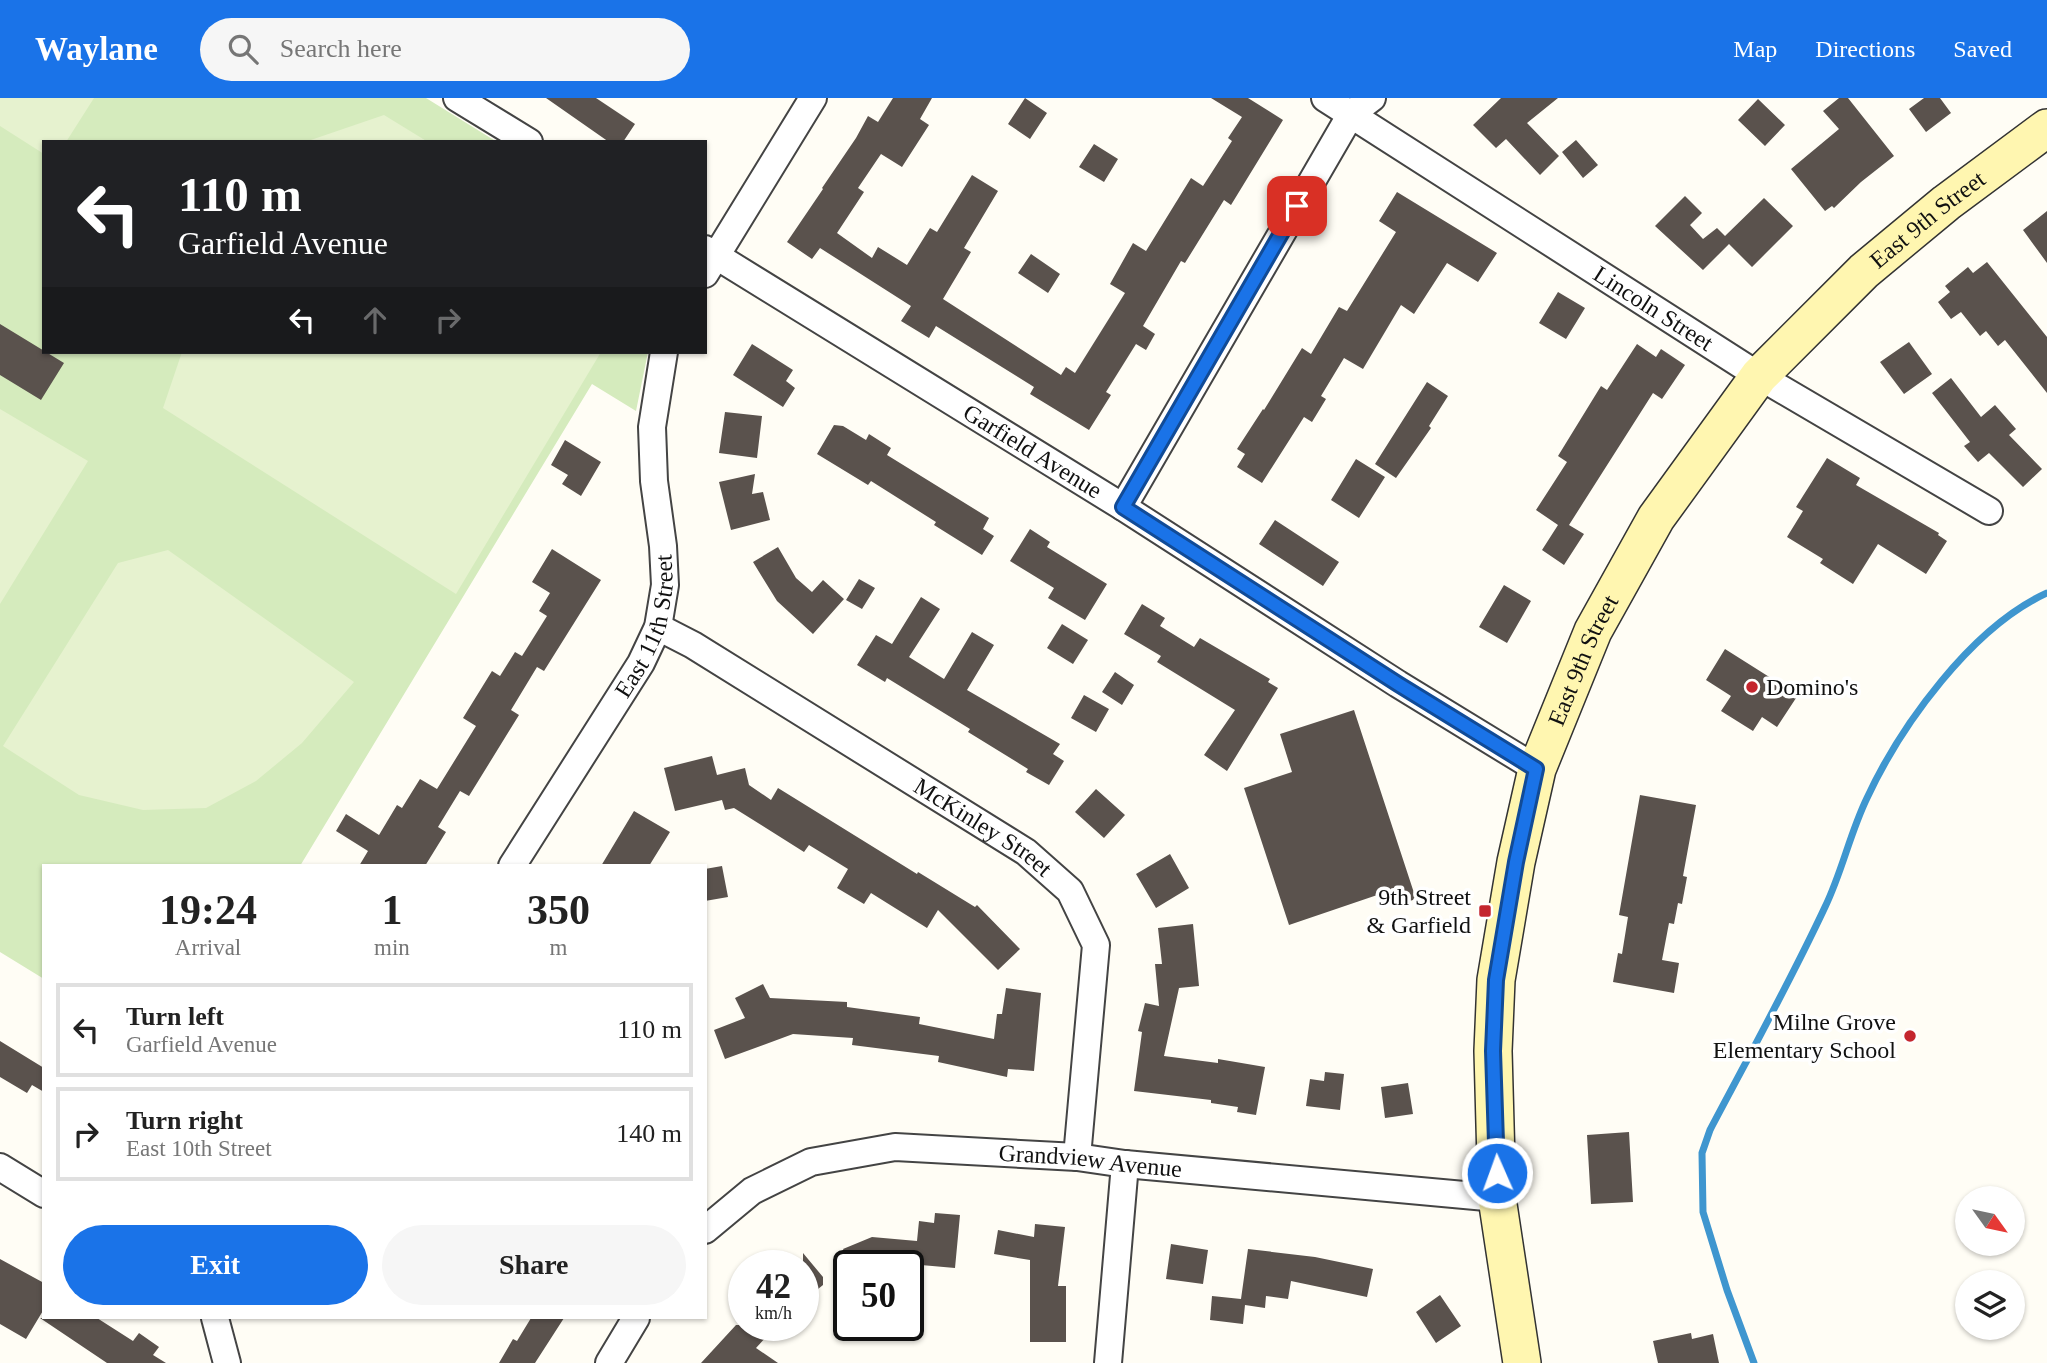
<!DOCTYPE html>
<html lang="en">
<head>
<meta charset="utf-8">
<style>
	body { margin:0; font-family:"Times New Roman",serif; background:#f6f6f6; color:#222; height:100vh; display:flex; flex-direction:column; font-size:26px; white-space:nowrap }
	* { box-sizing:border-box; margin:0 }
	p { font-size:23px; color:#767676 }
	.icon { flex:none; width:38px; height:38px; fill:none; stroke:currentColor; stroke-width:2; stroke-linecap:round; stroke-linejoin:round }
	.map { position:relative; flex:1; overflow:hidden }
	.panel { position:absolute; left:42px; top:766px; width:665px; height:455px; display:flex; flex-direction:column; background:#fff; border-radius:0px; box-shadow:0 2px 5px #0004 }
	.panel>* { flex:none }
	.banner { position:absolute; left:42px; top:42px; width:665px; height:214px; border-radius:0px; box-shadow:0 2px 5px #0004; background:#202124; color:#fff; overflow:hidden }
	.needle { width:46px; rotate:123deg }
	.fabs { position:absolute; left:1955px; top:1088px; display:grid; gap:14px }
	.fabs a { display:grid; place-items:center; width:70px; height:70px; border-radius:50%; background:#fff; box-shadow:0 2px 5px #0004; font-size:35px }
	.speed { position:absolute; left:728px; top:1152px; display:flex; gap:14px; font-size:35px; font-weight:700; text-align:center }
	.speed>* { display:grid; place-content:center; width:91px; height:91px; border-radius:50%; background:#fff; box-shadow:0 2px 5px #0004; line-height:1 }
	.speed small { font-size:18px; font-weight:400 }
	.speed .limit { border:4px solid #111; border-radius:10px; background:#fff; color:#111 }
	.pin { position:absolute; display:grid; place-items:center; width:60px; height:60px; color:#fff; margin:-30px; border-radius:14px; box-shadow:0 4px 10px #0006 }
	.me { position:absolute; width:77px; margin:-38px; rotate:358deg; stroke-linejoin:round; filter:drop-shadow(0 0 5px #0008) }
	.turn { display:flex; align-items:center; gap:24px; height:147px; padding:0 21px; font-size:32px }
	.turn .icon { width:91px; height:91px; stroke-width:2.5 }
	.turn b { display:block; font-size:49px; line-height:60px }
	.lanes { display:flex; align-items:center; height:66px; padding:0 21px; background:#0003; justify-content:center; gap:35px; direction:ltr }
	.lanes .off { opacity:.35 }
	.eta { display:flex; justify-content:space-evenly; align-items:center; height:119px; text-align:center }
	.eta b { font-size:42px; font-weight:700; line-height:49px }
	.cta { display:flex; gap:14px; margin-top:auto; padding:14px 21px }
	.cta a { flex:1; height:80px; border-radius:42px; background:#1a73e8; color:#fff; font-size:28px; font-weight:700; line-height:80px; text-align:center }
	.cta a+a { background:#f6f6f6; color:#222 }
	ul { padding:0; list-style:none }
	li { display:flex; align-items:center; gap:21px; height:94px; margin:0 14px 10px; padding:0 7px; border:4px solid #e0e0e0; border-radius:0px }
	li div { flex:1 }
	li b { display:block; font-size:26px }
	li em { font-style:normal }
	header { display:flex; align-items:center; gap:42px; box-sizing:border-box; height:98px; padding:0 35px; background:#1a73e8; color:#fff }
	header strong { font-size:33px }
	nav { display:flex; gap:38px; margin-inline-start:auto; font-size:24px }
	.search { width:490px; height:63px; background:#f6f6f6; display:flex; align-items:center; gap:18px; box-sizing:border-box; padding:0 24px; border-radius:38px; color:#767676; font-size:26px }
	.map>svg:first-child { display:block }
</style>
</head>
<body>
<header>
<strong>Waylane</strong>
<div class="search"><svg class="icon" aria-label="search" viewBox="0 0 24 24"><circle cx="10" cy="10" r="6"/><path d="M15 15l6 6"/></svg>Search here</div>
<nav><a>Map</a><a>Directions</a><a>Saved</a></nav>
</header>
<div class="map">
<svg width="2047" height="1265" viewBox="0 0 2047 1265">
	<rect width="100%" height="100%" fill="#fffdf5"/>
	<!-- green -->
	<path fill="#d5ebbd" d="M0 0H426L497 44H44V254H648L636 313 592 286 300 768H44V881L0 854Z"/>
	<!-- pitch -->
	<path fill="#e6f2cf" d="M0 0H94L66 44H44V56L0 28Z
		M384 17 428 44H305Z
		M182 254H601L456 496 163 310Z
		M0 311 88 363 0 506Z
		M168 452 354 584 302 645 256 683 206 710 143 712 79 697 3 648 118 465Z"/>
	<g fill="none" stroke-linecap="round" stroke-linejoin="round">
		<!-- stream -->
		<path stroke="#3f96cf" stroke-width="7" d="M1754 1265 1727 1192 1703 1114 1702 1055 1710 1032C1749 958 1790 884 1825 809 1842 774 1850 735 1867 700 1901 627 1972 529 2047 495"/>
	</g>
	<!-- building -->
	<path fill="#5a524d" d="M546 0H596L635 26 623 44H609Z
		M893 0H932L920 21 929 27 902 69 881 56 858 90 864 94 837 135 872 160 878 149 907 167 930 130 937 134 972 77 998 93 964 150 971 154 943 201 1061 277 1066 269 1075 275 1125 195 1110 186 1133 145 1146 153 1191 80 1203 88 1232 43 1228 40 1242 19 1211 0H1248L1283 22 1231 107 1224 102 1185 165 1181 163 1143 228 1155 236 1146 252 1136 246 1106 294 1111 297 1089 332 1030 296 1034 289 936 228 929 240 901 223 911 208 820 150 812 161 787 144 823 91 822 90 856 40 868 18 878 24Z
		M1025 0 1047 15 1030 41 1008 26Z
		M1501 0H1558L1527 25 1559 58 1540 77 1506 41 1496 50 1473 27Z
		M1839 0H1848L1894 58 1861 84 1834 110 1832 108 1825 113 1791 71 1839 31 1823 13Z
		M1924 0H1940L1951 15 1926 34 1909 11Z
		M1758 1 1785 27 1765 48 1738 22Z
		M1576 42 1598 67 1583 80 1562 54Z
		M1094 46 1118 61 1104 84 1079 69Z
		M1397 94 1497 155 1478 184 1447 165 1414 216 1401 207 1363 271 1344 260 1321 298 1326 301 1312 324 1304 319 1262 385 1237 369 1245 356 1237 351 1263 311 1264 312 1302 250 1311 256 1339 209 1347 213 1396 134 1379 123Z
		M1685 98 1702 115 1690 127 1703 141 1717 130 1725 138 1764 100 1793 128 1752 169 1729 146 1703 172 1655 128Z
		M2047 113V165L2023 132Z
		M1031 156 1060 176 1048 195 1018 175Z
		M1987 164 2047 239V295L2005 242 1998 248 1986 233 1980 238 1961 214 1951 221 1938 204 1950 194 1945 188 1968 169 1973 175Z
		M1558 194 1585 210 1566 241 1539 225Z
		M0 226 64 265 41 302 0 277Z
		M1909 244 1932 276 1904 296 1880 264Z
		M752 246 793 272 786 283 795 290 783 309 733 277Z
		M1637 246 1656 259 1661 251 1685 267 1662 301 1653 295 1569 427 1584 436 1564 467 1542 452 1558 427 1536 412 1567 364 1558 358 1601 288 1607 292Z
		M1951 280 1981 319 1995 307 2016 331 2009 337 2042 371 2023 389 1989 355 1978 364 1964 348 1970 344 1932 295Z
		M1427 284 1448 298 1429 328 1431 330 1396 380 1375 366Z
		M725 314 762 318 757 360 719 355Z
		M834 327 843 328 866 342 869 336 891 350 887 357 989 420 983 431 994 438 982 457 934 427 936 424 871 383 868 387 817 356Z
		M565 342 601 364 581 398 562 386 568 377 551 367Z
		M1827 360 1860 380 1856 387 1939 435 1938 437 1947 443 1926 476 1878 446 1853 486 1820 465 1823 461 1787 439 1803 413 1796 409Z
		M1356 361 1385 379 1359 420 1331 402Z
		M755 376 752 396 763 394 770 422 731 432 719 384Z
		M1275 422 1339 464 1323 488 1259 446Z
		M1030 431 1050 444 1047 449 1107 486 1085 522 1048 500 1054 490 1010 463Z
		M778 449 796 480 812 494 823 482 844 501 813 536 777 503 753 464Z
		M552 451 601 482 544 573 537 569 511 612 519 617 469 698 460 693 438 729 446 734 425 768H359L368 753 336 733 346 716 379 737 397 707 402 710 420 681 437 691 476 628 463 620 492 573 500 578 515 554 522 558 547 518 539 513 550 495 532 484Z
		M859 481 875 490 862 511 846 502Z
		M1504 487 1531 503 1507 545 1479 529Z
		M921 499 940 511 909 559 944 581 972 534 994 547 967 592 1060 646 1053 656 1064 663 1049 687 1026 674 1028 671 968 634 970 631 887 580 885 584 857 567 876 537 892 546Z
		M1142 506 1165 520 1160 528 1194 549 1200 540 1270 581 1268 584 1278 590 1227 673 1204 657 1235 612 1157 564 1161 558 1124 536Z
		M1062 526 1088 542 1073 566 1047 550Z
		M1725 551 1798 597 1777 629 1762 619 1753 633 1721 613 1731 598 1706 582Z
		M1115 574 1134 587 1122 607 1102 594Z
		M1084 597 1109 611 1096 634 1071 620Z
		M1354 612 1416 801 1394 808 1389 793 1289 827 1244 690 1292 674 1280 636Z
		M712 658 717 677 745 670 749 687 771 702 778 690 917 776 918 774 975 809 977 807 1020 851 998 872 938 812 927 830 871 795 864 806 837 790 848 771 809 747 804 754 734 710 725 712 722 702 675 713 664 670Z
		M1096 691 1125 717 1104 740 1075 714Z
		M1640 697 1696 707 1683 778 1687 779 1682 806 1678 805 1674 826 1669 825 1662 862 1679 865 1674 895 1613 884 1618 855 1622 856 1628 819 1619 817Z
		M634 713 670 734 649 768H601Z
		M1170 756 1189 790 1156 810 1136 776Z
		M722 768 728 799 705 803V771Z
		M1193 826 1199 888 1179 890 1164 958 1218 965V961L1265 969 1256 1017 1237 1014 1238 1009 1211 1005V1002L1134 993 1142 934 1138 933 1145 905 1159 908 1155 866H1162L1158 830Z
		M763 886 770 900 847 904V909L920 919 919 926 994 941 997 916H1002L1006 890 1041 895 1034 973 1008 971 1007 979 938 964 939 958 852 947 853 940 793 936 725 961 714 932 745 920 735 900Z
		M0 943 44 970V994L32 987 27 995 0 979Z
		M1325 974 1344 976 1340 1012 1306 1008 1310 981 1324 983Z
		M1408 985 1413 1016 1385 1020 1381 989Z
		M1629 1034 1633 1104 1591 1106 1587 1037Z
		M935 1115 960 1117 955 1170 887 1164 888 1167H850L843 1151 872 1139 917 1143 919 1123 934 1125Z
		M1035 1126 1065 1129 1058 1188H1066V1244H1030V1162L994 1156 998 1132 1034 1139Z
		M1171 1146 1208 1152 1203 1186 1166 1181Z
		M1248 1151 1315 1159 1373 1171 1367 1199 1291 1183 1288 1201 1266 1198 1265 1210 1245 1207 1243 1226 1210 1222 1212 1198 1241 1201Z
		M803 1155 823 1179V1187L803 1203Z
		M0 1161 44 1185V1211L26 1241 0 1226Z
		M1440 1197 1461 1228 1436 1245 1416 1214Z
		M40 1220H97L133 1243 139 1235 159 1249 153 1257 166 1265H107Z
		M531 1220H564L535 1265H499L513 1241 517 1243Z
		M736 1227H777L756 1250 778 1265H701Z
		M1691 1235 1692 1241 1713 1236 1719 1265H1658L1653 1243Z"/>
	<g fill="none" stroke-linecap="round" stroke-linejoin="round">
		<defs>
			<g id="minor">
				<path d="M457 0 529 44"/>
				<path id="s1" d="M1325 0 1759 278 1989 413"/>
				<path id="s2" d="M705 151 1123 409 1398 586 1537 671"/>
				<path d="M705 176 813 0"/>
				<path d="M1123 409 1351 16 1372 0"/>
				<path id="s3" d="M658 529 693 547 1026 754 1070 793 1096 847 1077 1059"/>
				<path id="s4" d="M512 768 641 565 658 529 665 487 663 448 654 383 652 329 664 254"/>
				<path d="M0 1069 44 1096"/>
				<path id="s5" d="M705 1132 752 1093 811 1064 895 1049 1077 1059 1125 1066 1497 1100"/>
				<path d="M215 1220 227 1265"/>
				<path d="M609 1265 636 1220"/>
				<path d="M1108 1265 1125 1066"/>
			</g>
			<g id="secondary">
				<path id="s6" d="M1522 1265 1497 1100 1493 953 1496 882 1516 764 1537 671 1593 533 1656 420 1759 278 1864 173 1946 105 2047 30"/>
			</g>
		</defs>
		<!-- minor casing -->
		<use href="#minor" stroke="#444" stroke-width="30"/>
		<!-- secondary casing -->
		<use href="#secondary" stroke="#333" stroke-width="40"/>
		<!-- minor -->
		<use href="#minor" stroke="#fff" stroke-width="26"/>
		<!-- secondary -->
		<use href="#secondary" stroke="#fff6b0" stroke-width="37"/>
	</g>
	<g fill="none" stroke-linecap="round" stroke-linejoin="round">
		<defs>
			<path id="route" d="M1297 108 1123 409 1398 586 1536 671 1516 764 1496 882 1493 953 1497 1075"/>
		</defs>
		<!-- route casing -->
		<use href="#route" stroke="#114b97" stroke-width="18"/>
		<!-- route -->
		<use href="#route" stroke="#1a73e8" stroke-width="12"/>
	</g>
	<!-- markers -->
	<g fill="#c4262e" stroke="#fff" stroke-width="2.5">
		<circle cx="1752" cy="589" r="7"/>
		<rect x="1478" y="806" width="14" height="14" rx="3.5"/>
		<circle cx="1910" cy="938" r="7"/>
	</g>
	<g text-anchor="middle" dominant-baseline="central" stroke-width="7" stroke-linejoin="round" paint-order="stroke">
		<!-- street labels -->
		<g font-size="24" fill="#111" stroke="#fff">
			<text stroke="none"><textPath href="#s6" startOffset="1284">East 9th Street</textPath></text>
			<text stroke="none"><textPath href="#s1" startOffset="390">Lincoln Street</textPath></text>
			<text stroke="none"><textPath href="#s2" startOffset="385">Garfield Avenue</textPath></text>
			<text stroke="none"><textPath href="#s4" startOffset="278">East 11th Street</textPath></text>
			<text stroke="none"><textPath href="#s6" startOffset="718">East 9th Street</textPath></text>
			<text stroke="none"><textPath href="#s3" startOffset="382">McKinley Street</textPath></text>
			<text stroke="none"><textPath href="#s5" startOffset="408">Grandview Avenue</textPath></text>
		</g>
		<!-- poi labels -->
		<g font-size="24" fill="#111" stroke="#fff" text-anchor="end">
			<text x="1766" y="589" text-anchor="start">Domino's</text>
			<text x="1471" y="799">9th Street<tspan x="1471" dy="28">&amp; Garfield</tspan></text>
			<text x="1896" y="924">Milne Grove<tspan x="1896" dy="28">Elementary School</tspan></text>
		</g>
	</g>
</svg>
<div class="fabs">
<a><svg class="needle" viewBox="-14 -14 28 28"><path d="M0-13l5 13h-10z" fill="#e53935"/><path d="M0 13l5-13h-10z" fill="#767676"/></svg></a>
<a><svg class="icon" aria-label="layers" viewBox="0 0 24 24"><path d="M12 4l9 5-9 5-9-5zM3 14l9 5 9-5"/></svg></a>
</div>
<div class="speed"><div>42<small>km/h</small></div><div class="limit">50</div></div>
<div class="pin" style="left:1297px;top:108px;background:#d93025"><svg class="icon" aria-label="arrive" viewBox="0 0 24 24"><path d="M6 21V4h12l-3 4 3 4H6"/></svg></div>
<svg class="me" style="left:1497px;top:1075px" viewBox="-20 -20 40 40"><circle r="17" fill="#1a73e8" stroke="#fff" stroke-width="3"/><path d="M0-11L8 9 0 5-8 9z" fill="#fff"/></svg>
<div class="banner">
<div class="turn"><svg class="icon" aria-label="left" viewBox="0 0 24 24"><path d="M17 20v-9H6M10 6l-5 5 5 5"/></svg><div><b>110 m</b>Garfield Avenue</div></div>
<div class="lanes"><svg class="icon" aria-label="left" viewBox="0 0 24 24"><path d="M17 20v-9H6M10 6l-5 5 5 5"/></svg><svg class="icon off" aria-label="ahead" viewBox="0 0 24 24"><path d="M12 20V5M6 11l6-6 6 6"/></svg><svg class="icon off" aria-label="right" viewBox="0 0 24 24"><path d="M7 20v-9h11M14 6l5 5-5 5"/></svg></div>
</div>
<section class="panel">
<div class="eta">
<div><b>19:24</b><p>Arrival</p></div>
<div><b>1</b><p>min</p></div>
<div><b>350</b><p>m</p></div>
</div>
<ul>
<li><svg class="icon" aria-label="left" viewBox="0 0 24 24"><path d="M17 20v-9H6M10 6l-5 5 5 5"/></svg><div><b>Turn left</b><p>Garfield Avenue</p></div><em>110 m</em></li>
<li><svg class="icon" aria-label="right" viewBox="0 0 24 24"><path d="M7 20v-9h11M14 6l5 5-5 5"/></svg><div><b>Turn right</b><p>East 10th Street</p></div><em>140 m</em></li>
</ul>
<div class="cta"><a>Exit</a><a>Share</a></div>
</section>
</div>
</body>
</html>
